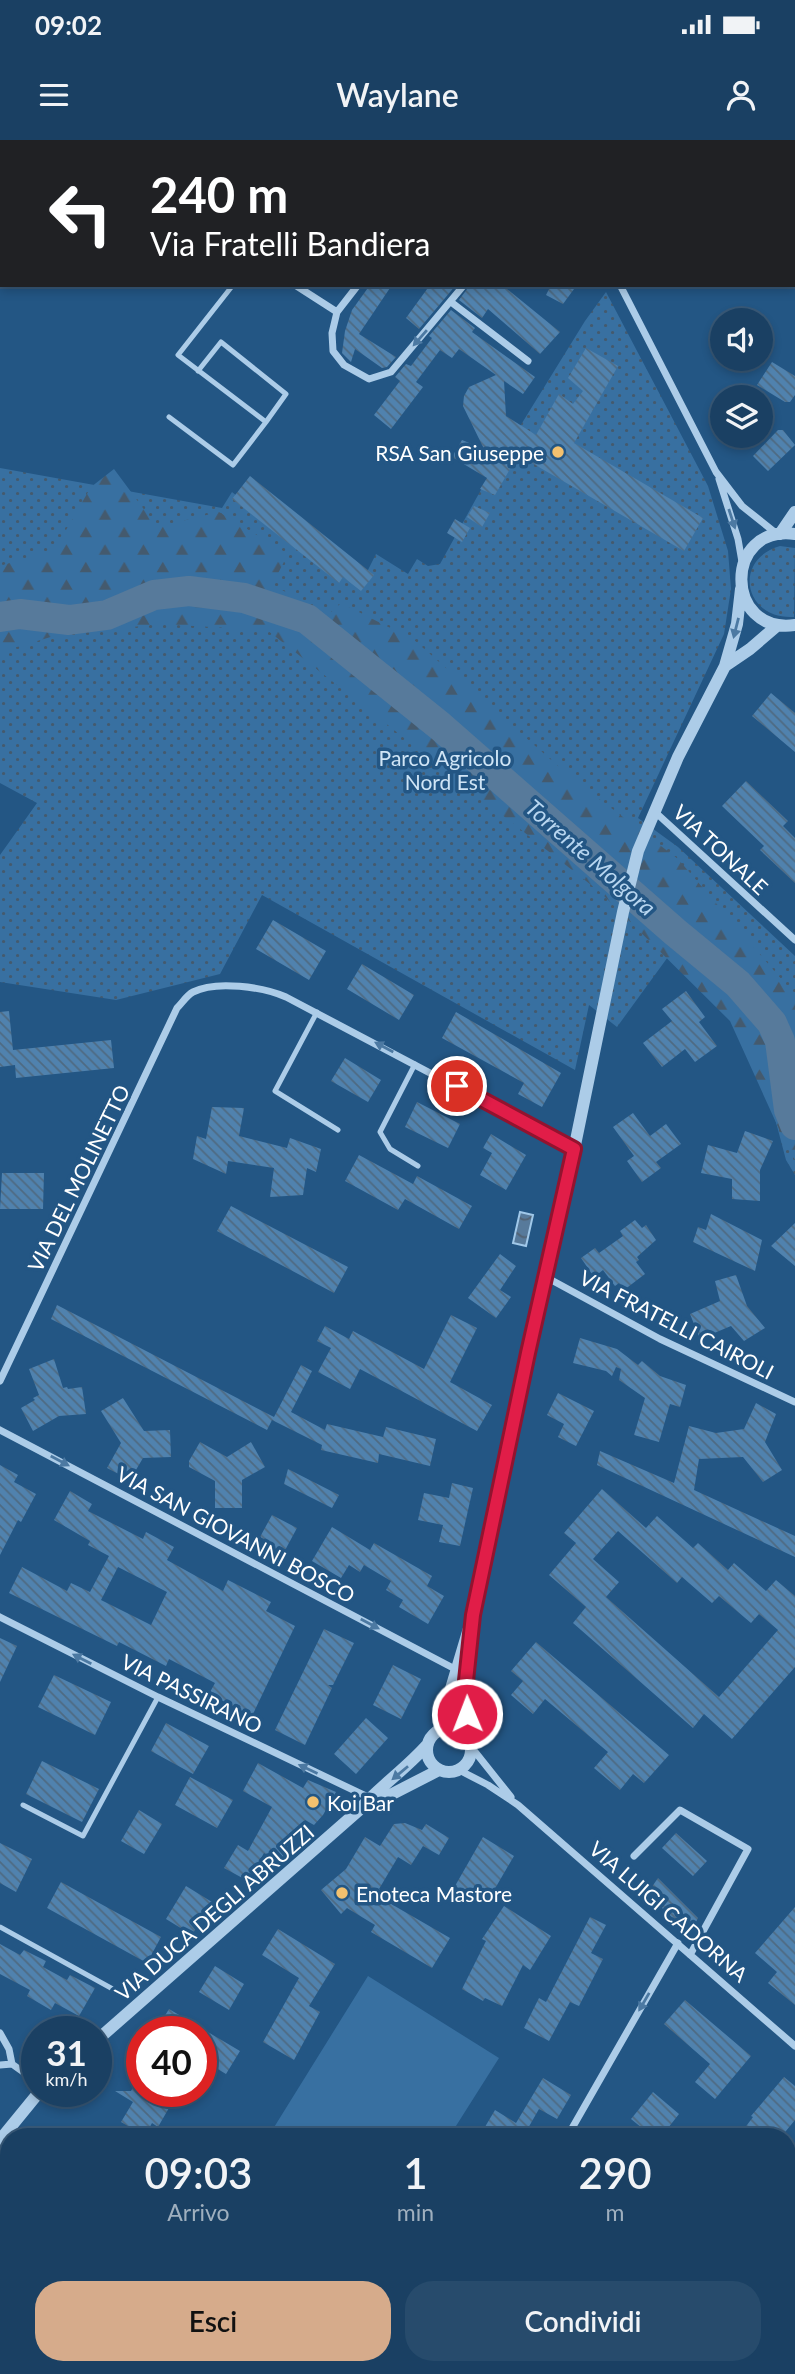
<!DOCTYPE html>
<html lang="it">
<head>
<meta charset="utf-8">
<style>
	body { margin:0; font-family:Lato,sans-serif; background:#274b6c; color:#f1f3f6; height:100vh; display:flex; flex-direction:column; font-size:26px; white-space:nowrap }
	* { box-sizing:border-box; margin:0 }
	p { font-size:23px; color:#9fafbe }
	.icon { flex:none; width:38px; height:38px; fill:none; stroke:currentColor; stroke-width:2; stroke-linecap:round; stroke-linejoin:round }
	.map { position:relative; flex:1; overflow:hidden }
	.details { position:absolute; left:0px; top:1988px; width:796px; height:247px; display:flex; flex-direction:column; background:#1a4063; border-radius:28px 28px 0 0; box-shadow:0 4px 10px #0003,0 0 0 2px #385978 }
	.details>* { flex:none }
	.guide { position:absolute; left:0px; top:0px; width:796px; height:147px; box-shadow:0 4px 10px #0003,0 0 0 2px #385978; background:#202124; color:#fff; overflow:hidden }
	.fabs { position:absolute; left:710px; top:168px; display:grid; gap:14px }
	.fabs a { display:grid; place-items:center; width:63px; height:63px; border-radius:50%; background:#1a4063; box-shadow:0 4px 10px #0003,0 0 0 2px #385978; font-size:35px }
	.speed { position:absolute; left:21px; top:1876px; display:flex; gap:14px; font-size:35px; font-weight:700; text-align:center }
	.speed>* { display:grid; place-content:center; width:91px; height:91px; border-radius:50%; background:#1a4063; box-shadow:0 4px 10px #0003,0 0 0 2px #385978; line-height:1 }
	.speed small { font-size:18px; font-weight:400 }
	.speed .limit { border:10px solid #d22; background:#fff; color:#111 }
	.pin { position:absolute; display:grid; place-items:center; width:60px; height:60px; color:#fff; margin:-30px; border:4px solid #fff; border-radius:50%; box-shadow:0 2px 7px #0007 }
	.me { position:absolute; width:77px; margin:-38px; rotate:359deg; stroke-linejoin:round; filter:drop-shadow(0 0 5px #0008) }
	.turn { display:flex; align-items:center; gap:24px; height:147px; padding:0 35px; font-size:32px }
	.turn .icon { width:91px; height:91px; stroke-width:2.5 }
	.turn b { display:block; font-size:49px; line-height:60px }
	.eta { display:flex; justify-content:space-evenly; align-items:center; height:119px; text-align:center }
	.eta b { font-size:42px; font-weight:600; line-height:49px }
	.action { display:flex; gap:14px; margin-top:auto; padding:14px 35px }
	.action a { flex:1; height:80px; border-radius:28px; background:#d6ab8b; color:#111; font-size:28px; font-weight:600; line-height:80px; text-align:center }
	.action a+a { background:#274b6c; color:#f1f3f6 }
	.status { display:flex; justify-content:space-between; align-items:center; height:49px; padding:0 35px; background:#1a4063; direction:ltr }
	.status svg { height:19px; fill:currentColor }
	header { display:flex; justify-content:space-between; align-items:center; height:91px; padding:0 35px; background:#1a4063; font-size:32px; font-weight:600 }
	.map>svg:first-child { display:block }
</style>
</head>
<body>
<div class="status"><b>09:02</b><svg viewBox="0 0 49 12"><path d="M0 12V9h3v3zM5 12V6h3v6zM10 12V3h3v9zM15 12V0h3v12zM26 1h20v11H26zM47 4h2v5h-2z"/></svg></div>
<header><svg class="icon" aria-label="menu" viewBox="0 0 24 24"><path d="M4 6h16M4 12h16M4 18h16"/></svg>Waylane<svg class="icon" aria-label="person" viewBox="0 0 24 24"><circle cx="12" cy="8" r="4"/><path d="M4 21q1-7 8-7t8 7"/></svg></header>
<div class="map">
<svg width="795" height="2234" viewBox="0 0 795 2234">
	<defs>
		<pattern id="green-dots" width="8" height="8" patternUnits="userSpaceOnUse" patternTransform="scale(1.75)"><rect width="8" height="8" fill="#3870a1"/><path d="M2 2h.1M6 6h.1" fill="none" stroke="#445a6e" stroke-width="1.8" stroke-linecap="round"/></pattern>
		<pattern id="forest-firs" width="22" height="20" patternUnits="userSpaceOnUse" patternTransform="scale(1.75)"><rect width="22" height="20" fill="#3870a1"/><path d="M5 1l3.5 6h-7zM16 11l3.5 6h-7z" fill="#445a6e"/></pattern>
		<pattern id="water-waves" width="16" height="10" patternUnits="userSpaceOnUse" patternTransform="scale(1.75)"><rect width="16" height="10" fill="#577a9b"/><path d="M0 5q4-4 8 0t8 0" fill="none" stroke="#526374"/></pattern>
		<pattern id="building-back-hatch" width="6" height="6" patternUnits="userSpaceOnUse" patternTransform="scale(1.75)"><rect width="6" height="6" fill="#5082ae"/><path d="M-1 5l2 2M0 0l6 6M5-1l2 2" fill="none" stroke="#4e6a82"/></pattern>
	</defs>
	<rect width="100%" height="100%" fill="#235684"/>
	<!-- green -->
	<path fill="url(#green-dots)" d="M606 152 708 346 728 411 731 449 724 494 638 678 678 707 795 816V1035L786 1020 755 903 673 810 617 887 589 865 575 930 262 755 220 834 116 860 0 842V715L37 663 0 643V328L222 368 232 352 335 436 368 430 376 414 408 434 417 419 428 426 440 424 482 348 585 181Z
		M780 406 795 408 794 477C744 480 732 420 780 406Z"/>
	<!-- forest -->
	<path fill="url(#forest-firs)" d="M114 329 157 387 219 372 288 414 272 445 329 474 341 463 414 500 573 639 678 719 795 855V1020L783 998 730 881 600 752 267 490 159 484 54 496 0 512V426L55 409 91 347Z"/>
	<!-- pitch -->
	<path fill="#3870a1" d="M368 1836 499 1918 449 1997H268Z
		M142 2226H297L292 2234H157Z"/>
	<!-- water -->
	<path fill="url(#water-waves)" stroke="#a0c8e9" stroke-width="2" d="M520 1072 533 1075 526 1106 513 1103Z"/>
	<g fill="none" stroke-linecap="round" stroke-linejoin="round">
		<!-- river -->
		<path stroke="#577a9b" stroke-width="30" d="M0 477 20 474 69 480 107 475 154 455 189 451 244 458 307 479 440 586 675 792 738 844 772 883 780 901 789 970 795 985"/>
	</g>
	<!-- building -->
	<path fill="url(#building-back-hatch)" fill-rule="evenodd" d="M370 145H392L359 194 396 217 387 227 382 228 355 209 351 222 342 213 345 191 352 170Z
		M430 145H456L419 189 406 178Z
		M470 145H502L560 192 540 214 488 169 482 178 459 160Z
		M551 145H577L563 164 546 155Z
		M451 170 475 188 472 192 535 237 523 254 504 241 506 276 536 295 559 254 573 264 583 251 568 238 586 208 618 226 574 303 703 378 684 411 518 315 495 355 480 349 487 338 452 317 462 300 484 309 463 266 464 256 469 247 496 235 459 209 452 218 440 210 416 242 423 247 391 289 374 275 400 241 395 237 406 224 411 226 432 198 429 196Z
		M772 222 795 236V255L790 262H785L757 245Z
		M778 290H783L795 305 768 331 753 316Z
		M250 336 374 435 361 451 343 437 339 443 232 359Z
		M474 366 490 373 482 387 467 377Z
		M455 379 470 388 462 402 447 393Z
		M771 553 795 573V612L752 576Z
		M746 641 788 681 783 686 795 698V743L760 710 764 706 722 666Z
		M273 780 326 811 309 840 256 809Z
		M362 824 414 855 399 880 347 849Z
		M686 851 705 877 699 882 717 906 695 922 685 909 662 927 643 903 672 881 662 869Z
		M9 871 13 910 111 900 114 928 16 938 15 925 0 927V872Z
		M456 872 561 933 542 967 518 954 524 943 442 898Z
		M345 918 381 940 368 962 331 941Z
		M417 962 460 984 448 1008 405 987Z
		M212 967 244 968 239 996 287 1008 290 998 321 1009 316 1032 307 1028 303 1055 270 1057 274 1028 228 1021 226 1034 193 1019 197 996 206 999Z
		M633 973 650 996 666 984 681 1004 656 1022 661 1028 642 1042 627 1021 634 1016 613 987Z
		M745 991 773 1001 760 1030V1061L732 1059V1039L701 1033 708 1005 737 1013Z
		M491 994 526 1015 506 1050 480 1035 492 1013 483 1008Z
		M359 1015 413 1044 417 1036 472 1066 459 1089 405 1059 398 1070 345 1041Z
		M2 1033H44L43 1069H0Z
		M231 1066 348 1127 334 1153 217 1091Z
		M711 1074 762 1100 755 1131 693 1102 698 1087 706 1090Z
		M635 1080 642 1088 646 1085 656 1100 637 1117 639 1120 636 1122 645 1134 624 1150 619 1143 615 1146 603 1130 594 1137 581 1118 595 1108 599 1113 623 1096 620 1091Z
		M795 1083V1126L771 1106Z
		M500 1114 516 1126 500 1150 511 1157 496 1178 468 1158Z
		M736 1135 747 1166 765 1188 744 1201 731 1186 700 1199 690 1174 720 1161 715 1141Z
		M57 1165 274 1277 301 1225 312 1231 291 1272 325 1290 327 1284 383 1297 386 1287 436 1299 430 1326 379 1314 378 1323 321 1310 322 1305 272 1280 267 1290 51 1179Z
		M451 1175 477 1188 450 1242 492 1265 477 1291 360 1229 350 1249 318 1232 331 1208 317 1201 325 1186 349 1199 353 1191 424 1229Z
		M580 1198 617 1209 638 1225 642 1221 660 1236 686 1245 680 1267 670 1264 659 1302 634 1295 645 1258 619 1240 621 1229 616 1227 612 1236 606 1231 573 1223Z
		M54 1219 63 1248 67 1247 68 1249 82 1247 86 1274 59 1276 33 1291 21 1268 35 1260 33 1258 39 1255 29 1229Z
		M558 1253 594 1271 576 1306 558 1297 564 1284 547 1275Z
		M123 1258 144 1291 170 1290 171 1317 143 1318 130 1340 107 1328 121 1303 101 1271Z
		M756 1263 776 1274 765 1302 782 1330 763 1342 743 1317 699 1319 694 1350 795 1396V1417L597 1325 600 1311 674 1343 689 1286 716 1293 744 1289Z
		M200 1302 227 1317 251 1302 265 1327 242 1340V1368H215V1341L189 1327V1321Z
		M0 1325 18 1335 14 1342 36 1354 21 1382 18 1380 0 1415Z
		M288 1329 339 1355 332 1368 284 1344Z
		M452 1343 473 1348 460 1406 439 1402 443 1385 418 1380 424 1353 449 1358Z
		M602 1349 646 1388 657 1376 693 1408 698 1403 728 1430 734 1423 766 1451 776 1440 795 1456V1527L732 1599 704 1574 693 1588 573 1483 586 1467 549 1435 576 1403 564 1393ZM618 1391 677 1443 682 1437 712 1463 719 1456 751 1483 759 1474 778 1490 719 1557 606 1457 619 1442 593 1419Z
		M70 1351 92 1364 88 1371 143 1399 146 1392 174 1407 167 1420 223 1451 228 1440 271 1462 266 1471 295 1486 252 1576 209 1554 215 1543 169 1519 166 1526 119 1502 117 1506 9 1453 22 1427 67 1451 71 1443 90 1452 109 1416 88 1405 90 1401 54 1380ZM118 1427 167 1452 151 1485 101 1460Z
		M272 1375 297 1388 283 1414 262 1403 264 1399 260 1397Z
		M332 1387 370 1410 374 1403 432 1436 427 1446 444 1456 428 1484 399 1467 403 1460 386 1450 391 1441 364 1425 360 1432 349 1425 341 1438 312 1421Z
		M324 1489 354 1503 333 1545H328L332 1548 305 1605 275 1590Z
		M0 1498 17 1506 0 1542Z
		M536 1502 669 1615 644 1643 633 1634 620 1650 594 1628 608 1612 545 1559 533 1574 511 1555 523 1541 511 1531Z
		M393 1525 421 1539 401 1579 373 1565Z
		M54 1535 111 1562 95 1595 38 1567Z
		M366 1578 388 1598 356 1634 334 1614Z
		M166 1583 209 1606 193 1634 151 1611Z
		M42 1621 99 1649 82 1682 26 1654Z
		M258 1623 303 1648 308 1640 336 1652 323 1675 314 1685 305 1680 282 1723 264 1713 248 1741 224 1728 238 1705 248 1711 272 1667 243 1651Z
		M190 1637 233 1660 217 1688 175 1665Z
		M139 1670 162 1684 144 1714 121 1701Z
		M405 1683 422 1690 426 1684 449 1698 439 1715 423 1706 411 1725 398 1717 379 1749 389 1755 386 1761 450 1798 432 1828 371 1792 375 1785 347 1768 341 1774 321 1750 346 1729 365 1697 380 1706 394 1684Z
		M676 1693 707 1721 693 1736 662 1708Z
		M483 1697 514 1716 486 1764 455 1746Z
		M0 1703 32 1719 16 1752 0 1743Z
		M658 1738 698 1778 690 1794 647 1754Z
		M61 1742 161 1797 147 1823 47 1768Z
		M186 1746 212 1762 192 1795 166 1779Z
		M504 1766 551 1796 530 1830 523 1825 502 1866 485 1858 483 1861 462 1849 486 1801 482 1799Z
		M795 1767V1865L768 1843 777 1832 755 1813Z
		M590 1777 606 1785 591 1813 603 1819 579 1866 570 1862 549 1901 524 1888 539 1858 546 1862Z
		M278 1789 335 1824 309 1866 320 1872 294 1920 263 1902 299 1838 262 1815Z
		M0 1804 20 1815 24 1810 46 1821 43 1827 67 1840 70 1835 95 1848 79 1876 55 1863 51 1870 27 1856 30 1850 0 1834Z
		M215 1826 244 1844 229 1870 199 1852Z
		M685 1860 751 1916 715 1959 695 1942 710 1924 664 1884Z
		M169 1869 240 1911 226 1934 209 1924 215 1913 201 1905V1892H155Z
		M142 1932V1951H156L173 1961 158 1987 152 1983 145 1996 121 1982 133 1962 115 1951H131Z
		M784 1937 795 1946V1980L781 1997H738L753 1977 751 1976Z
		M543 1938 571 1955 557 1979 539 1969 527 1990 539 1997H479L495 1970 516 1983Z
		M653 1952 679 1974 661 1997H653L631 1979Z"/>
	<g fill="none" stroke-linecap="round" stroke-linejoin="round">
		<!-- service -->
		<path stroke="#accce8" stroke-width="5" d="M240 0 242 2
			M198 231 221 202 286 254 266 282 178 215 233 145
			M169 277 233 325 266 282
			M317 872 275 951 338 990
			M415 924 380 992 390 1009 418 1026
			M23 1665 83 1696 158 1557
			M0 1787 120 1853"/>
		<!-- minor -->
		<path stroke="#accce8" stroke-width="7" d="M50 0 53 2
			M541 0 542 2
			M127 2 128 0
			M482 2 483 0
			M489 2 492 0
			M295 145 337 172
			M358 145 337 172 332 193 333 211 344 225 369 239 391 232 464 145
			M620 145 716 332 742 366 777 394
			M451 162 528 221
			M719 339 738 399 742 422
			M654 671 795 800
			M544 1136 660 1199 795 1262
			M0 1241 177 868C182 863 187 855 193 852 216 840 263 847 286 857L574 1009
			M0 1290 455 1529
			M0 1477 158 1557 370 1658
			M472 1608 511 1657
			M459 1630 488 1645 518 1665 795 1906
			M634 1716 680 1670 748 1709 690 1815
			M0 1893 9 1909 12 1924
			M0 1925 12 1924 37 1942
			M567 1997 678 1803
			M788 2058 795 2048
			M0 2153 9 2157
			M432 2234 436 2226
			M662 2234 668 2226"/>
		<!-- tertiary -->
		<path stroke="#accce8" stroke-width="12" d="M780 394 795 372
			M795 394C723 384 724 495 795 485
			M725 526 750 509 778 485
			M427 1610a22 22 0 1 1 44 0a22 22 0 1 1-44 0Z
			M439 1589 473 1475 544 1136 568 1039 623 772 638 711 678 617 725 526 737 484 741 449
			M468 1597 465 1550 470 1500
			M365 1668 439 1630
			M96 1901 358 1671C379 1647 406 1629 428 1604
			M0 2000 40 1951"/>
	</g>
	<!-- one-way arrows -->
	<defs><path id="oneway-solid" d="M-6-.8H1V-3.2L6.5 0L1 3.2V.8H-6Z" transform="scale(1.75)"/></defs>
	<g fill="#4c79a2">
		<use href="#oneway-solid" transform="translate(420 198) rotate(131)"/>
		<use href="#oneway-solid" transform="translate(732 379) rotate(72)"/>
		<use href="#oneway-solid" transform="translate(736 488) rotate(104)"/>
		<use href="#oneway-solid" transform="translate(384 907) rotate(-152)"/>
		<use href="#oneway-solid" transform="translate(60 1321) rotate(28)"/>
		<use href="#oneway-solid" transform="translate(370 1484) rotate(28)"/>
		<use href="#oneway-solid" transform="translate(82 1519) rotate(-153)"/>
		<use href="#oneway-solid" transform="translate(308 1629) rotate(-155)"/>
		<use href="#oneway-solid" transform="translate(400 1633) rotate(140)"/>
		<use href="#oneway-solid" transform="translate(644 1862) rotate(120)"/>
	</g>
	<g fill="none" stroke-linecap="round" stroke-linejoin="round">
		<defs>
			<path id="route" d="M457 946 574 1009 528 1213 473 1475 465 1550 467 1574"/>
		</defs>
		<!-- route casing -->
		<use href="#route" stroke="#92132f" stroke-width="18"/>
		<!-- route -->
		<use href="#route" stroke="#e11d48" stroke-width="12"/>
	</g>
	<!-- markers -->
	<g fill="#f3c16f" stroke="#235684" stroke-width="2.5">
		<circle cx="558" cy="312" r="7"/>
		<circle cx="313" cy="1662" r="7"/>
		<circle cx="342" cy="1753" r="7"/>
	</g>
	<g text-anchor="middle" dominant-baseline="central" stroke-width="7" stroke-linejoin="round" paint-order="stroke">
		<!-- poi labels -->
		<g font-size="21" fill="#fff" stroke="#235684" text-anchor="start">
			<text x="544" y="312" text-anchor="end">RSA San Giuseppe</text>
			<text x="327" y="1662">Koi Bar</text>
			<text x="356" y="1753">Enoteca Mastore</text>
		</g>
		<!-- park labels -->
		<g font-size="21" fill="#d0e5f6" stroke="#235684">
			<text x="445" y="617">Parco Agricolo<tspan x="445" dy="24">Nord Est</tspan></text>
		</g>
		<!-- street labels -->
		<g font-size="21" fill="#fff" stroke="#235684">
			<text transform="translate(721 709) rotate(43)">VIA TONALE</text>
			<text transform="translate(78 1038) rotate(-64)">VIA DEL MOLINETTO</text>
			<text transform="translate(677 1184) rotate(27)">VIA FRATELLI CAIROLI</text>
			<text transform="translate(236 1394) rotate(28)">VIA SAN GIOVANNI BOSCO</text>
			<text transform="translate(192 1553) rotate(26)">VIA PASSIRANO</text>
			<text transform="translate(669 1771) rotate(41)">VIA LUIGI CADORNA</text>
			<text transform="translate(214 1772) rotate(-41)">VIA DUCA DEGLI ABRUZZI</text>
		</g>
		<!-- water labels -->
		<g font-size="23" font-style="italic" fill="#b8d6f0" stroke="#235684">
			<text transform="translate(591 717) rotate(41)">Torrente Molgora</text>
		</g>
	</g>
</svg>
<div class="fabs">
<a><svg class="icon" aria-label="sound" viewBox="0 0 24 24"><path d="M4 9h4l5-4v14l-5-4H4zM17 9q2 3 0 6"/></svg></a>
<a><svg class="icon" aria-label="layers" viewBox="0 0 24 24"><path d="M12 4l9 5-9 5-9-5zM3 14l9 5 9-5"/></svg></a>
</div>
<div class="speed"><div>31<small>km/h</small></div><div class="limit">40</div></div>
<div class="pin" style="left:457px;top:946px;background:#d93025"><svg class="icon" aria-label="arrive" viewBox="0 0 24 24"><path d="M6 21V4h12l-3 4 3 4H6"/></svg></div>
<svg class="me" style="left:467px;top:1574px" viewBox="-20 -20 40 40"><circle r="17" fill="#e11d48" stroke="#fff" stroke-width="3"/><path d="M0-11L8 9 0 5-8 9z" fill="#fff"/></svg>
<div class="guide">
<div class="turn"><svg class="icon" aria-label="left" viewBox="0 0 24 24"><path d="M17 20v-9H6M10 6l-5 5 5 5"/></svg><div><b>240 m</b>Via Fratelli Bandiera</div></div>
</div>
<section class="details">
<div class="eta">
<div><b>09:03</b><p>Arrivo</p></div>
<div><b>1</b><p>min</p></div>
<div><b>290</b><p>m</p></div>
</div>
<div class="action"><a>Esci</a><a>Condividi</a></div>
</section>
</div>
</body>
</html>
